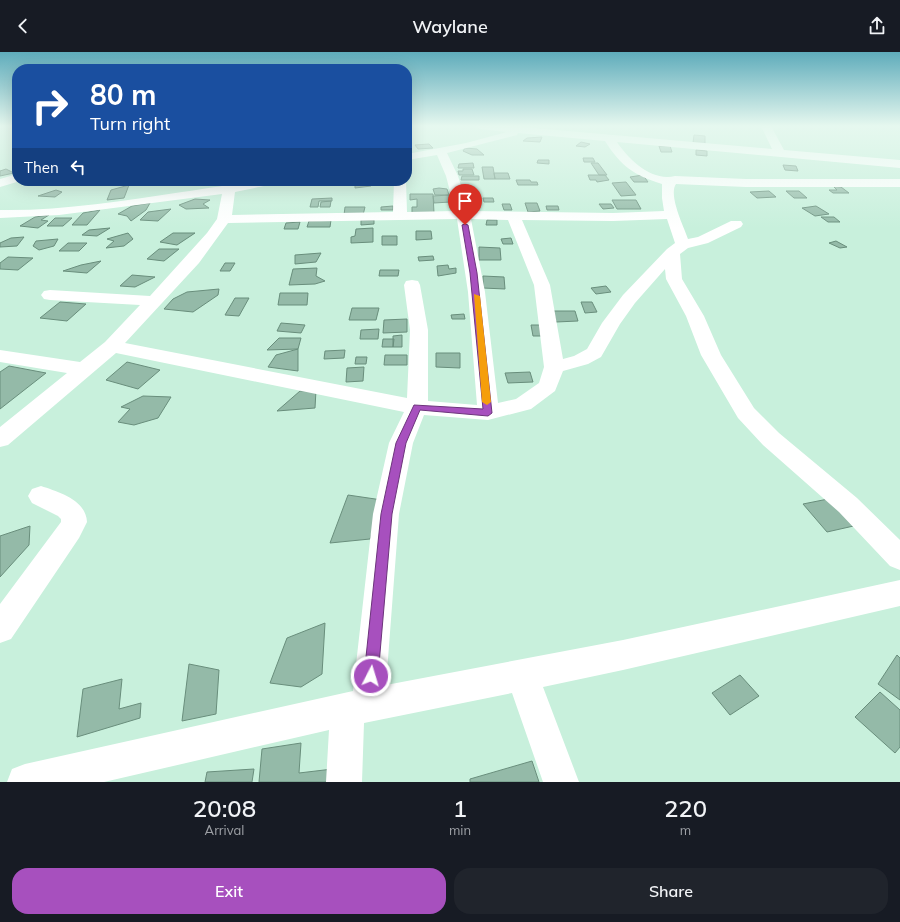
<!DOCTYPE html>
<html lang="en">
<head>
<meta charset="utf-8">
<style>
	body { margin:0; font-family:Mulish,sans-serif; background:#20242c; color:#f1f3f6; height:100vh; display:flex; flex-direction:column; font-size:15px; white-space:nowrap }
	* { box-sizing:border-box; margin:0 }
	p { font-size:13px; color:#9ea1a6 }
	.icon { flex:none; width:22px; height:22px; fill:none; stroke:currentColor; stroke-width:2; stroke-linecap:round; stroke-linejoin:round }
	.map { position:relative; height:730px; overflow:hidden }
	.side { display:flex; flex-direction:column; background:#171b24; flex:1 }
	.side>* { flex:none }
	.guide { position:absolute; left:12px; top:12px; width:400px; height:122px; border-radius:16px; box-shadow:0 4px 16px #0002; background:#1a4fa0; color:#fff; overflow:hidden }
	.pin { position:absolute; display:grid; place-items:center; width:34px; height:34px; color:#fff; margin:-41px -17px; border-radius:50% 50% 50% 0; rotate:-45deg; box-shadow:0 0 4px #0007 }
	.pin .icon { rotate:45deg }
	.me { position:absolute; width:44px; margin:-22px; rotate:5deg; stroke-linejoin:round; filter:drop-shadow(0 0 3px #0008) }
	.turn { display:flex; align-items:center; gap:14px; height:84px; padding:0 12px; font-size:18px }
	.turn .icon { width:52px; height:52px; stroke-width:2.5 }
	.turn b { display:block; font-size:28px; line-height:34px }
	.then { display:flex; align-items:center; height:38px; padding:0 12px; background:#0003; gap:8px; font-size:15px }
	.eta { display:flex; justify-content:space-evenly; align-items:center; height:68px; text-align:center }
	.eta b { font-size:24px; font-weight:600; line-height:28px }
	.primary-button { display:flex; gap:8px; margin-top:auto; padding:8px 12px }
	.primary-button a { flex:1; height:46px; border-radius:16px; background:#a750be; color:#fff; font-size:16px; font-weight:600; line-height:46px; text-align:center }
	.primary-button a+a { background:#20242c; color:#f1f3f6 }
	header { display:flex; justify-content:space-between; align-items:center; height:52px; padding:0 12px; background:#171b24; font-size:18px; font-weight:600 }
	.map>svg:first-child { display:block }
</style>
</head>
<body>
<header><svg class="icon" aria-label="back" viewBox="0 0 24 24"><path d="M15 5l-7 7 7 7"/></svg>Waylane<svg class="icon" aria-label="share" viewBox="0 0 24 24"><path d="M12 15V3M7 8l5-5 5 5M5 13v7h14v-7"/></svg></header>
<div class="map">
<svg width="900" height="730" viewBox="0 0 900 730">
	<rect width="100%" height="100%" fill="#c8f0dc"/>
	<!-- building -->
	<path fill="#94baa8" stroke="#698e7c" d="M694 83 705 84V92L693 91Z
		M542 85 540 90 523 89 527 86Z
		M581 90 590 92 585 95 576 94Z
		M429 92 433 96 418 97 415 93Z
		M659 94H670L672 100H661Z
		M465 96 477 97 484 103H472L463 99Z
		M696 98 707 99V104L696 103Z
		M583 106H593L595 110H584Z
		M538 108H549V112L537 111Z
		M473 111 474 116H458L459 112Z
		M591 111H598L607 123H599Z
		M783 113 796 114 798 119 785 118Z
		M482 115H493L495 127H484Z
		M6 117 14 121 0 124V119Z
		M463 117H472L474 123H459L458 119H463Z
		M494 121H508L510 127H495Z
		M588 123H605L609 128 597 130 596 128H590Z
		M643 123 648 130H634L630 125Z
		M462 124H479V128H461Z
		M516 128H530L531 130H537L538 133H518Z
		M626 130 636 143 621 144 612 131Z
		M371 131V134L355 136V132Z
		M129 133 124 146 107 148 111 138Z
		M833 134 841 135 849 141H833L829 138H837Z
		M439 136 447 137 449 143H435L433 137Z
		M56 138 62 140 55 145 38 144Z
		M769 139 776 145 757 146 750 140Z
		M786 139H799L807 146H794Z
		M410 142H433L434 161H412V155H417V147L410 148Z
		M449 143 450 150 434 151 433 144Z
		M332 146V149H319L318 155H310L312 147Z
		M483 146H493L494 150H484Z
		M195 147 210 148 203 152 209 156 186 157 179 153Z
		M612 148H636L641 157H617Z
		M331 149 330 155H320L321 150Z
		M150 151 146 158 131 169 127 164 118 162 132 154Z
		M525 151H537L540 159 528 160Z
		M502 152H510L512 158H504Z
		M599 152H611L614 156 603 157Z
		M393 154V158H381V155Z
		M546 154H558L559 158H547Z
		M816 154 829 162 815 164 802 156Z
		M345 155H365L363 163H344Z
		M171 157 158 169 140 168 148 160Z
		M100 158 87 173H72L83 161Z
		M49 163 41 168 48 169 38 176 20 174 35 165Z
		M821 165H834L840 170H828Z
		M55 166H72L63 174H47Z
		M331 168 330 175H307L309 169Z
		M361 168H374V172L361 173Z
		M487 168H497V173H486Z
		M300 170 298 177H284L286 171Z
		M110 176 97 184 82 183 89 178Z
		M373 176V190L351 191V185L355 184 356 177Z
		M416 179H431L432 187 416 188Z
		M128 181 133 187 124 194 106 196 114 189 107 187Z
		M173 181H195L177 193 160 190Z
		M382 184H397V193H382Z
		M24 185 17 194 0 195V191L11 186Z
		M511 186 513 192H503L501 187Z
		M58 187 54 194 39 198 33 194 36 189Z
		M836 189 847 195 840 196 829 191Z
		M68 191H87L79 199H59Z
		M479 195 500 196 501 208H479Z
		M159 197H179L164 209 147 207Z
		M321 201 316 210 295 212V203Z
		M433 204 434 208 419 209 418 205Z
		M8 205 33 206 18 218 0 217V211Z
		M101 209 87 221 63 219 81 213Z
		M225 211H235L230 219H220Z
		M448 213 449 217 456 216V221L438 224 437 214Z
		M317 216 316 224 325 229 315 232 289 233 293 217Z
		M380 218H399L398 224H379Z
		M132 223 155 225 135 235 120 234Z
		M483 224 504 225 505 237 483 236Z
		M606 234 611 240 596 242 591 236Z
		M219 237 218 243 193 260 164 257 173 247 187 240Z
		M280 241H308L307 253H278Z
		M235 246H249L239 264 225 263Z
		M60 250 86 252 67 269 40 266Z
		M581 250H592L597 260 585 261Z
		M352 256H379L376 268H349Z
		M553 259H575L578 269 556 270Z
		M464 262 465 267H452L451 263Z
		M407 267V280L383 281 384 268Z
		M281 271 305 273 301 281 277 279Z
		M531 273H544L547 284H533Z
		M379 277 378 287H360L361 278Z
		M402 283V295H393V284Z
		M279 286H301L298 297 267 298Z
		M383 287H394L393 295H382Z
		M298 297V319L268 315 276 303Z
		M345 298 344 306 324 307 325 299Z
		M436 301H460V316L436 315Z
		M385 303H407V313H384Z
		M356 305H367L366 312H355Z
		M127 310 160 318 138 337 106 328Z
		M9 314 46 321 0 357V320Z
		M364 315 363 329 346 330 347 316Z
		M530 320 533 330 508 331 505 321Z
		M316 338 315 356 277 359 300 339Z
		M143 344 171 345 158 366 134 373 118 370 130 357 121 355Z
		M348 443 382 448 370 487 330 491Z
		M833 446 858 473 827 480 803 452Z
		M30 474 29 493 0 525V484Z
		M325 571 322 622 301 635 270 631 287 586Z
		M897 603 900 606V648L878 632Z
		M189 612 219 618 216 662 182 669Z
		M740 623 759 644 730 663 712 641Z
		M122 627 119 657 141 651 140 666 77 685 83 637Z
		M880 640 900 658V695L895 701 855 665Z
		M301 691 299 721 341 716V730H259L262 697Z
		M532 709 539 730H470V727Z
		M254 717 252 730H205L207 720Z"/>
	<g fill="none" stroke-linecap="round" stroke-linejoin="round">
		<!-- minor -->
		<path fill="#fff" fill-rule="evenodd" d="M10 74H17V78Z
			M475 74H511L772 97 761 74H771L784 98 900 108V116L617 90C628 107 652 130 675 124L746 127H900V135H746L676 132C668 143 684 175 688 187L698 185 731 169H741L743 172 741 175 708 191 688 196 680 202 682 227 704 264 721 303 754 356 779 381 857 446 900 488V518L890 514 839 460 763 393 738 366 701 303 686 264 666 227 665 217 635 251 620 272 601 305 588 312 563 319 555 339 531 357 488 368 424 363 413 391 399 462 386 633 623 588 900 528V554L623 618 543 635 579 730H543L512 641 364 671 362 730H326L329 678 104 730H7L12 717 25 712 353 639 373 462 389 391 404 360 116 301 8 393 0 395V375L67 321 0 310V298L80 310 105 290 140 253 50 248 44 247 41 243 44 239 50 238 150 244 207 181 217 167 222 142 59 163 0 166V158C61 159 122 149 182 140 214 136 244 129 276 129L274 132 235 140 232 163 393 160 394 129H406L407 160 455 159 446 124 437 103 407 108V102L466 91 507 80 480 77ZM518 81 605 89C621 114 633 123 662 132V146L664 159 613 161 469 159 458 124 447 101 517 83ZM457 167 468 240 477 353 428 349V278L420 233 418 229 412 228 406 229 404 233 410 278 407 346 125 291 199 211 228 171ZM471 167 508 168 534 233 544 315 539 331 516 347 498 351 485 240ZM667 167 675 191 667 197 623 243 602 271 587 297 574 304 563 307 550 233 522 168 613 169Z
			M17 122V129H20L0 135V127Z
			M41 434C59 440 86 448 87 470L79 486 11 587 0 591V552L61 470V467L58 464 32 451 28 444 32 437Z"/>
	</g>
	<!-- sky -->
	<linearGradient id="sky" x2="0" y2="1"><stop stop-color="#5facbb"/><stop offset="0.42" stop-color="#e6f8ef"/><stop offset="1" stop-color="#e6f8ef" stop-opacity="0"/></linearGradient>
	<rect width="900" height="176" fill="url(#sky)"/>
	<!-- route -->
	<path fill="#a750be" stroke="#6d347c" d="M465 172 468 173 477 221 492 361 488 364 420 358 406 391 392 462 378 624 376 629 371 631 366 629 364 624 381 462 396 391 414 353 483 357 470 221 462 173Z"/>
	<!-- slow -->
	<path fill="#f59e0b" d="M474 242 480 244 491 350 487 353 482 350Z"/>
</svg>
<div class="pin" style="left:465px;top:173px;background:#d93025"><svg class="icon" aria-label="arrive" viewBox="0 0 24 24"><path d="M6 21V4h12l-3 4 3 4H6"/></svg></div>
<svg class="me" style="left:371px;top:624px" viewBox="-20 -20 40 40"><circle r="17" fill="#a750be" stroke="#fff" stroke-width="3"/><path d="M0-11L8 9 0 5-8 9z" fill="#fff"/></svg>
<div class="guide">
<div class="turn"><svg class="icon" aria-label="right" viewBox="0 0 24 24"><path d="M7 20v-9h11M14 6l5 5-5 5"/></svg><div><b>80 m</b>Turn right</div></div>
<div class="then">Then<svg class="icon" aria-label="left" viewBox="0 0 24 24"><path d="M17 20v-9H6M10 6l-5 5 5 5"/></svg></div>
</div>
</div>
<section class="side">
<div class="eta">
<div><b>20:08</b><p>Arrival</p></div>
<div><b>1</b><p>min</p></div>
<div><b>220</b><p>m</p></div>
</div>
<div class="primary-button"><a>Exit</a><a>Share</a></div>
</section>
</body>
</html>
